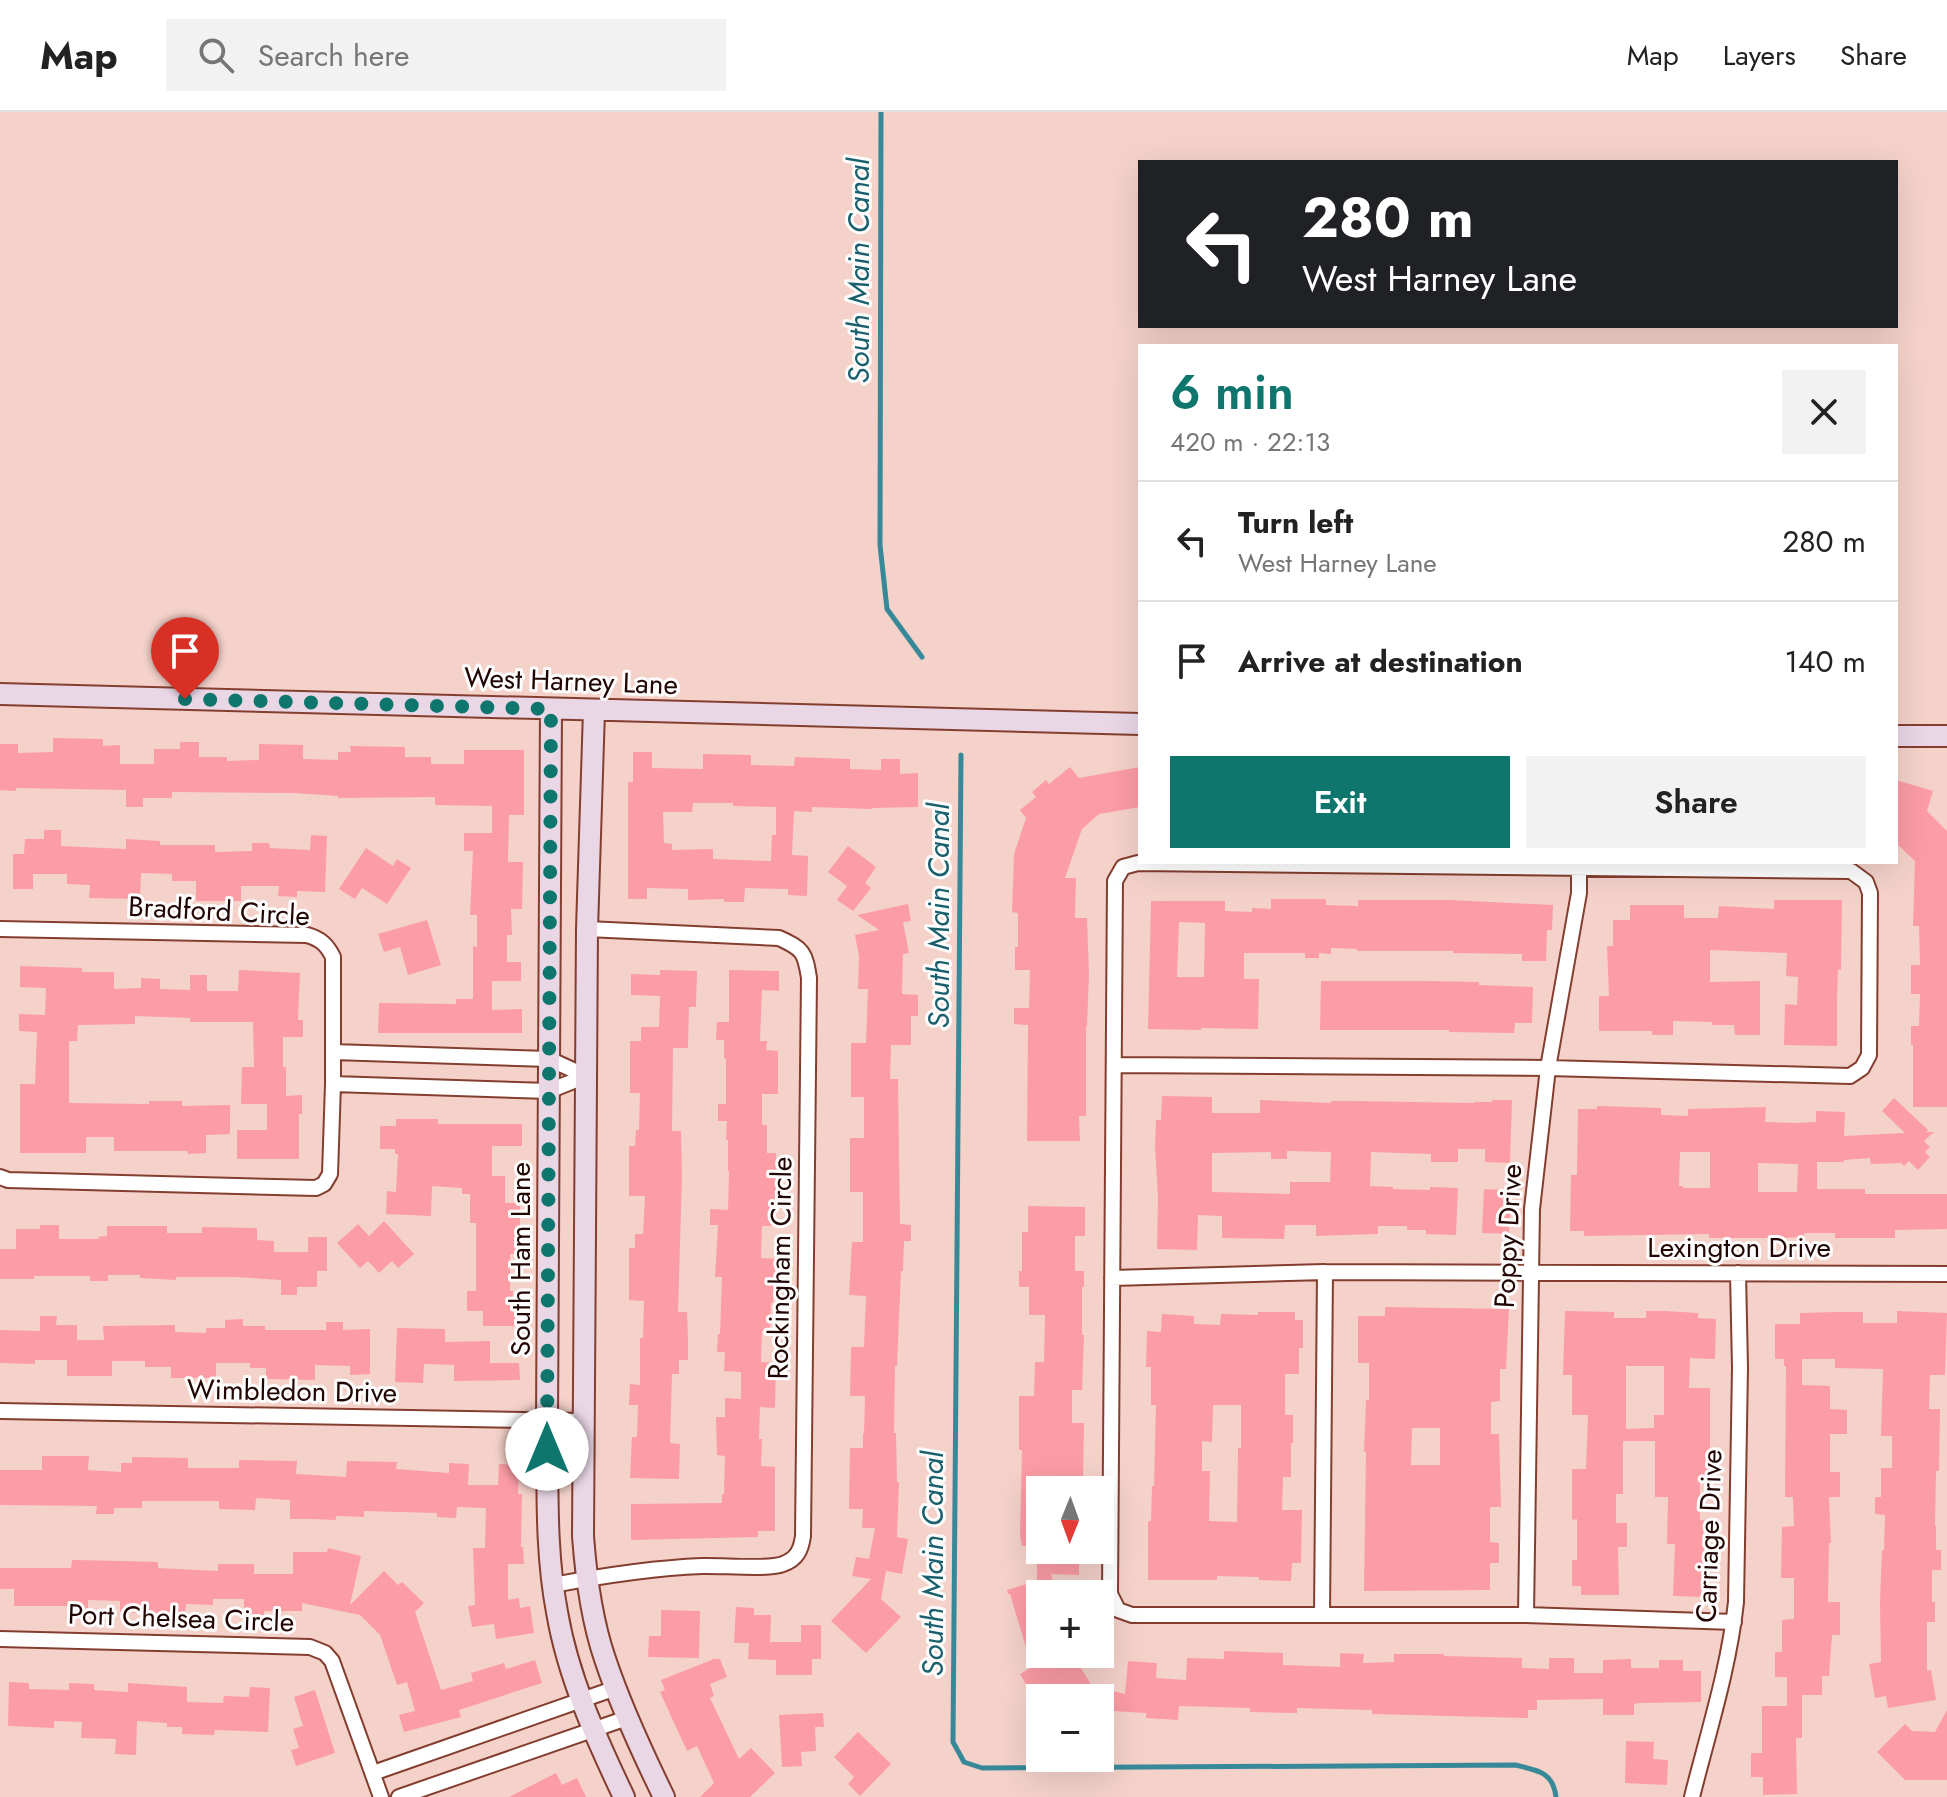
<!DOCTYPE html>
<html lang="en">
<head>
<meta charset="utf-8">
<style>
	body { margin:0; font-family:Jost,sans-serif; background:#f2f2f2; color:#222; height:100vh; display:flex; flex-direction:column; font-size:30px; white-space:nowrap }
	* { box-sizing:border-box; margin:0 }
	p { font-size:26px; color:#767676 }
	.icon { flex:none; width:44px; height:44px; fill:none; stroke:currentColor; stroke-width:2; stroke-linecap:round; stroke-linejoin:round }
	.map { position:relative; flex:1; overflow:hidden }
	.drawer { position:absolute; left:1138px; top:232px; width:760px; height:520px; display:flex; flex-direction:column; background:#fff; border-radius:0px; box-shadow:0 8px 32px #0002 }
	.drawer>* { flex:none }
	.hud { position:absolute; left:1138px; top:48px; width:760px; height:168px; border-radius:0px; box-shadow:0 8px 32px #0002; background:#202124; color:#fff; overflow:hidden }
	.needle { width:52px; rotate:181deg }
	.buttons { position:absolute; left:1026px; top:1364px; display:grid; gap:16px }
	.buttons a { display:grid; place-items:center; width:88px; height:88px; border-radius:0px; background:#fff; box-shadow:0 8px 32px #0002; font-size:40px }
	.pin { position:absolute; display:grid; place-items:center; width:68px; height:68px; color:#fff; margin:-82px -34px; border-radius:50% 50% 50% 0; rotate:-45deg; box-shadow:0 0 8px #0007 }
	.pin .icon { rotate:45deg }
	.me { position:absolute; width:88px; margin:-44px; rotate:0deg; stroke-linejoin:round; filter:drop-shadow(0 0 6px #0008) }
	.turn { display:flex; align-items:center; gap:28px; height:168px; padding:0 32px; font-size:36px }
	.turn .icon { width:104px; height:104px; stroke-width:2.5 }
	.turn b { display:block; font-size:56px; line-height:68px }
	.round { display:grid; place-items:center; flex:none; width:84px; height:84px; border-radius:0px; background:#f2f2f2 }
	.summary { display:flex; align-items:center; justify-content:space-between; height:136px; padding:0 32px }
	h1 { font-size:48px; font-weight:600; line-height:60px; color:#0f766e }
	.primary-button { display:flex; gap:16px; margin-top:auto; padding:16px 32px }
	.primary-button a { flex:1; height:92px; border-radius:0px; background:#0f766e; color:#fff; font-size:32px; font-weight:600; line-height:92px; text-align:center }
	.primary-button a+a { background:#f2f2f2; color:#222 }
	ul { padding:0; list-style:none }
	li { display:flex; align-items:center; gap:24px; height:120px; padding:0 32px; border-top:2px solid #e0e0e0 }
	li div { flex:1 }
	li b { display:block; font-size:30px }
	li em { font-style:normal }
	header { display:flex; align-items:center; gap:48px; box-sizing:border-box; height:112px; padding:0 40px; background:#fff; border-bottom:2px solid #e0e0e0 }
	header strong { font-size:38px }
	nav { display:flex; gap:44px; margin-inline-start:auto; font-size:28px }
	.search { width:560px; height:72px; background:#f2f2f2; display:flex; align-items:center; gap:20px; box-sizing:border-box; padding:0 28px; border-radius:0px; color:#767676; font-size:30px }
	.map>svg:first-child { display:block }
</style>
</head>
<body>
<header>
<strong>Map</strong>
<div class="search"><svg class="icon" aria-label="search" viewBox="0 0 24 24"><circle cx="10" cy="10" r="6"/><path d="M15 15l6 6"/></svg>Search here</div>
<nav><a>Map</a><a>Layers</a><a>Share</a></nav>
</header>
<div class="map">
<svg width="1947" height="1685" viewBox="0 0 1947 1685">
	<rect width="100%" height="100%" fill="#f4d2ca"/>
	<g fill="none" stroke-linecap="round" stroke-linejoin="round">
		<!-- stream -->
		<path stroke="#37899a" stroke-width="5" d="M881 0 880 433 887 497 922 545
			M961 643 953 1630 964 1650 982 1656 1515 1653C1536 1658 1553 1659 1556 1685"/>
	</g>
	<!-- building -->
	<path fill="#fc9ca5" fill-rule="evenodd" d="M53 626 103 627V634L120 633V652H154V637H180V630H199V645H227V649L259 648V632L303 633V647L338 648V640H351L350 634 405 635V645H431V652H464V638H524V703H509L508 750H523L522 797H511L512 823H507V850H521V869H492V898L522 897V921H378L379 891 456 892V887H473V834L477 835V803H470L473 739H464V721H492V694L435 693V685L338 686V684L294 681 172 680V686H143V695H126V678L16 676V679L0 678V632H18V641L53 640Z
		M633 640H652V656L703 657V642L751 643V653L794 654 795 645 850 647V657L881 658V647H900V662L918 661V695L872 696V697L812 695V700L794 699 792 743 808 744 807 784 788 783V777L745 776 744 790H724V787L688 788V777L647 776V787H628V670H633ZM693 691H733V694L776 695V723H772L771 749 713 747V737L672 738V732L664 731 663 700H692Z
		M1070 655 1079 666 1140 655V695L1099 702 1082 717 1065 766H1076L1075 806H1087L1089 863 1087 914H1086V1004H1079L1080 1029H1027L1028 913 1014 912V896H1029L1030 858H1015V835H1018V801L1012 800 1014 742 1026 706 1020 698 1036 685 1032 680 1046 668 1049 672Z
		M1896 668 1933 679 1927 699 1947 719V995H1913V933H1911V914H1919L1920 882H1911V853H1920L1919 814H1913L1915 749 1896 731Z
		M44 718H61V734L126 737V727L160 729V733H215V740L252 739V731H269L270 736 310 738 311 723 327 724 325 780 297 779V785L278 784 279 774H241V789H196V769H172V762L141 761 140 787 89 786 90 773 67 772V762H33V777H13V742H24L25 727H44Z
		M848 734 876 755 865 771 871 776 853 799 837 788 847 774 828 760Z
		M366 736 393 754 397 747 411 756 387 792 362 776 355 787 339 777Z
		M1271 787H1326V793L1358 794V788H1449L1553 793 1552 818H1547L1546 849H1522V842L1453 841V839H1357V837L1331 836V842L1319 841V846H1305V841H1244V867H1259L1258 917 1201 916V918L1148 917 1151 789H1225V799L1252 800V796L1271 797ZM1179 810 1205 811 1204 865H1177Z
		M1774 788H1842L1841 858 1838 857 1837 887V934L1784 933 1785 892 1797 893 1798 865 1786 864 1787 841 1710 838V870L1760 869V923H1735L1734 913H1712V910L1673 909V923H1652V919H1599V884H1609L1607 834H1613V808H1630V793H1684V806H1718L1719 794 1774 797Z
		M908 792 911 809 903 810 909 841 903 842 902 882 918 883V904H911V933H891L890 967H898L900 1112 911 1113V1129H904L903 1159H901L897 1254H895L894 1321H896L897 1370H899L897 1425 908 1427 902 1462 886 1459 881 1487 901 1505 866 1541 831 1509 871 1467 852 1464 856 1445 869 1447 875 1416H862L863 1397H849L850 1336H863V1321H864L865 1284H850L851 1235H864L866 1184 849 1183 852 1130H863V1080H850V1026H864V985H851V931H866L868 877H858L859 844 855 823 879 818 857 803Z
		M427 808 441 853 408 863 400 835 384 840 378 822Z
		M20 854 82 856V860H114V877L141 876V866L160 867V877L190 878V863H207V879H238L239 858 300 861 298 908H303V925H283V955H286V984L302 983V1002H299V1047H237V1018H267V992H241L242 955H254L253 910H190V906L135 904V912L78 913 77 929H69V991L149 992V989H182V994L230 993V1022L206 1023V1041L188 1042 187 1039H114V1025H86V1041H20V972H35L37 920 19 919V902L45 903 46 876 20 875Z
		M660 858 697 859 696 895H689L688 936H673L672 1019H681L682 1065 678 1200H687L688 1226V1248H679V1262H672L670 1331 680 1332 679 1367 630 1366 632 1325H637L638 1293H629L630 1272 640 1273V1226H643L644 1189 629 1188V1136H635V1122H643L645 1084H629V1034H635L636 1018H639L640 981H630V929H641V915H659L660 884 631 883V862L660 863Z
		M729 858 779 859V879L762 878 760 929H767L766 938 778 939V982H762V1013H767V1041H776L777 1067V1088H772L771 1114H762L761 1146 776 1147 773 1191H771L770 1219H762L761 1250 776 1251 775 1296 760 1295 759 1327H762L761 1354 775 1355V1419H758V1425L631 1428V1392L722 1391V1382H724L725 1344 717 1343 716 1305H725V1286L741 1287V1260L724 1259 725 1240H717L718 1222H720L722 1165H715L718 1113H710V1097L728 1098 729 1059H728V1028H726L727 1009H718V992H726V947L724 946V928H716L717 910H729Z
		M1321 869H1426L1479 870V873L1533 875 1532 911H1515L1514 921 1449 920V918H1320Z
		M1162 984 1212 985V1001H1260V988L1331 991V989H1354L1474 991V990H1492V988H1512L1510 1051 1485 1050V1037H1458V1050H1431V1042L1371 1040 1370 1074 1393 1075V1077L1430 1078V1075L1458 1076 1456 1123 1426 1122V1118H1407V1114H1378V1122L1316 1124V1113H1285L1284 1127 1222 1126V1104L1198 1103 1197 1138 1157 1137 1158 1085 1155 1035 1156 1008H1161ZM1287 1039 1331 1040 1330 1070H1290V1082L1212 1080V1041L1271 1040V1047H1287Z
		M1894 986 1928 1018 1926 1020H1934L1924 1029 1930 1035 1925 1040 1930 1045 1918 1058 1909 1049 1904 1054 1901 1051 1871 1052 1870 1046 1844 1048V1050H1817V1077H1865V1082H1947V1117L1895 1118V1126H1835V1121H1804V1125L1782 1126H1709V1122L1584 1124V1119H1570L1571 1063H1577L1578 997H1597V994L1661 996V1003L1688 1004V997L1766 995 1765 1010 1798 1011 1816 1010V999L1845 1000 1844 1024 1905 1021 1882 999ZM1680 1040H1710V1076H1683V1074H1679ZM1758 1051 1798 1052 1797 1080H1758Z
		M396 1007H438V1012H522V1034H492V1064H505V1091H520V1142H510V1179H513L512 1194H520V1214H483V1199H467V1179H476V1111H470V1082H462V1076L432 1074 431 1104 386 1102 387 1079 396 1080 398 1042H395V1037H380V1014H396Z
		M1484 1077 1511 1078 1509 1122 1482 1121Z
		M1028 1094 1085 1095V1124H1075V1159H1084V1175H1082V1223H1084L1082 1278H1072V1311H1084L1083 1370H1071V1378H1040V1438H1079V1463L1051 1462 1056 1482H1040V1542H1083L1075 1547 1100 1586H1052L1043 1571 1030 1579 1020 1562 1032 1555 1010 1482H1008L1007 1478 1037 1469V1434H1022L1020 1424 1022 1338H1019V1284H1034L1035 1250H1044L1045 1203H1029V1175H1019V1159H1022V1120H1028Z
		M384 1109 414 1142 398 1156 392 1149 379 1161 368 1149 360 1156 337 1131 358 1112 369 1124Z
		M40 1113H59V1127H99L98 1125 107 1124V1114H167V1121H202V1115L257 1116V1128L274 1129V1140H308V1125H327V1159H317V1175H297V1183H281V1168L235 1165H176V1168L140 1166V1163H108V1169H90V1164H34V1167H0V1137H16V1117H40Z
		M1385 1195 1509 1197 1506 1257H1500V1289L1491 1290V1322H1499L1501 1395H1490V1430L1499 1431V1451H1490V1478L1364 1479 1366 1340H1364L1366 1288H1369V1251H1358V1204H1385ZM1412 1316H1440V1353H1411Z
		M1565 1199 1614 1200V1206H1646V1199H1665L1698 1201V1206L1716 1207 1715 1247 1690 1246 1689 1276H1710V1366H1700V1408L1709 1409 1708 1449H1711L1710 1473H1702L1701 1485 1673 1484 1675 1432H1667L1668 1385H1655V1329H1623V1382H1616V1411H1627V1435H1618L1619 1483H1581V1474H1572V1448H1577V1407L1572 1408V1357H1586L1588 1303H1572V1263H1563ZM1626 1254H1664V1303H1654V1316L1626 1317Z
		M1897 1199 1947 1201 1945 1263H1930L1929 1297H1940L1939 1359H1936L1935 1414H1936V1438H1941V1458H1932V1490H1935V1510H1927V1559L1931 1558 1936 1588 1888 1596 1886 1584 1875 1586 1869 1552 1881 1550 1880 1490 1882 1438H1884L1885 1403 1875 1402V1385H1881V1356H1892V1324H1881L1883 1257 1835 1256V1247H1802V1273L1830 1274V1297L1847 1298V1322H1830V1360H1840V1385H1829L1831 1431H1829L1828 1490H1840V1523H1832L1829 1564H1822V1583H1802V1626H1796L1797 1682 1763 1683V1665H1751V1641H1762V1594H1787V1565H1775V1540H1782V1508L1794 1507V1466H1781L1782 1415 1794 1414 1793 1385H1785L1786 1254H1784V1247H1775V1212H1800V1201L1836 1200H1863V1211H1897Z
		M1258 1200H1295V1208H1303V1236H1299V1262H1285V1303H1293V1331H1291V1365H1283L1282 1398H1302L1301 1451H1292L1291 1469 1259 1468V1465L1217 1464V1468H1148V1409H1151L1152 1374H1154L1156 1293H1151V1255H1146L1147 1219 1161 1220 1162 1202 1194 1204V1212L1220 1213 1221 1202 1258 1203ZM1213 1293H1241V1336H1238L1237 1410 1209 1409 1210 1359H1202V1329L1212 1330Z
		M40 1204H57L56 1213H77V1228H104L103 1214 175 1213V1220L206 1221V1216H225V1208L243 1207V1214H265V1218H326V1210H343V1218L370 1217V1262L350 1263V1254L315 1253V1268L266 1267V1256H250V1251H216V1266H171V1255H145V1249H112V1264H67V1248H35V1252L0 1251V1218L40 1219Z
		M397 1216 445 1217V1230L490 1229V1251H519L520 1268 454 1269V1253L424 1252 423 1271 395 1270Z
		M42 1344H89L88 1358 121 1360V1351H132V1345L188 1346V1356H239V1348L297 1349 296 1362 346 1365 347 1349 397 1350 396 1357 449 1361V1351L469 1352 468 1373H498L499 1352 519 1353 518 1382H522L521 1435H523L524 1452H508V1488L519 1486 520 1496 530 1494 534 1521 496 1527 494 1512 472 1515 468 1494 475 1493 473 1436H485L486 1396 457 1395 456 1406 437 1405V1401L364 1399V1405L336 1404V1408L312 1407H290V1388L256 1386 255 1398 219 1397V1389H142V1396H114V1402H96L97 1394 0 1393V1358H42Z
		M328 1436 361 1444 350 1493 384 1459 398 1473 402 1470 424 1491 415 1500 441 1578 473 1569 471 1561 504 1551 506 1557 535 1548 542 1571 459 1598 461 1605 404 1620 399 1603 415 1599 407 1570 397 1573 380 1523 360 1503 302 1491V1499H264V1503H244V1487H213V1493L186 1492 185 1503 120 1500V1489L88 1488V1500H70V1494H14V1477H0V1456H71L72 1448 121 1449 158 1450V1456L218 1459V1452H254V1462H293V1440H327Z
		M736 1495 754 1496V1503H771L770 1530H801V1513H821V1547H812V1563H776V1548L748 1547 749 1531H734Z
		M661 1498 700 1499 699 1546 648 1545 649 1524H661Z
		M1224 1539 1283 1541V1553L1340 1555V1541L1364 1542 1363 1551 1394 1550V1542H1444V1544L1522 1546V1556L1549 1557V1546H1574V1561H1603V1548L1631 1547V1556H1659V1548H1683V1559H1701V1590L1640 1591 1634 1592V1603H1603V1587L1537 1588V1598H1528V1606L1372 1602V1598L1297 1596V1601L1250 1600V1596L1179 1594 1178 1608 1146 1606V1601L1112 1599 1105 1626 1100 1625V1576L1125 1582 1128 1549 1157 1551 1156 1566 1186 1568 1187 1546 1224 1547Z
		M714 1547H720L727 1565 710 1572 714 1584 710 1586 739 1647 751 1636 775 1661 750 1685H700L714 1671 697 1634 687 1639 660 1580 665 1578 661 1568Z
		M9 1570 29 1571V1577L69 1578V1571L94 1572V1578L128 1580V1571L187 1575V1590L223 1591 224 1584 249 1585 250 1575 270 1576 268 1620 215 1618 214 1623 182 1622V1615H167V1611L137 1609 136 1643 115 1642 116 1627 81 1626 82 1610 54 1609V1616L8 1614Z
		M315 1578 335 1641 296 1654 291 1638 299 1636 293 1617 303 1614 294 1585Z
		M1947 1598V1668H1905L1877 1640 1905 1612 1912 1619 1935 1620Z
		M823 1601 824 1615H815L816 1639 801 1640 802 1654 782 1655 779 1603Z
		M858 1620 891 1652 860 1684 848 1672 854 1665 834 1645Z
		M1626 1629 1654 1630 1653 1647 1668 1648 1667 1673 1625 1671Z
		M556 1661 562 1673 577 1666 586 1685H509Z"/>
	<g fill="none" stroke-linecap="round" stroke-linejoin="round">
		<defs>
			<path id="minor" d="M0 817 307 823C321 827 327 833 333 845V972L330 1062 324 1072 316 1076 8 1068 0 1065
				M333 940 549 947 586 964
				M1114 953 1548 956 1850 964 1862 956 1869 943 1870 781 1866 770 1851 759 1138 751 1123 755 1115 769 1110 1482 1118 1498 1132 1503H1526L1734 1510
				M333 972 549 979 586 964
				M1112 1166 1325 1160 1947 1162
				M0 1299 583 1309
				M553 1473C601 1464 653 1456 702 1454 720 1453 769 1458 783 1452 797 1447 801 1438 803 1424L809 866C805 840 803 837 779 826L587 817
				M1322 1503 1325 1160
				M1526 1503 1532 1097 1548 956 1579 781V750
				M0 1527 310 1535 325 1541 332 1549 381 1685
				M373 1661 616 1576
				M399 1685 627 1606
				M1692 1685C1708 1621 1729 1556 1736 1490L1740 1256 1738 1161"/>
			<path id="secondary" d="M0 582 1140 612
				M551 597 547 1309C548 1373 545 1437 557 1500 568 1565 596 1626 624 1685
				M594 599 587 817 583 1424C586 1465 592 1509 605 1547 621 1595 642 1640 664 1685
				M1896 624H1947"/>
		</defs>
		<!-- minor casing -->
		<use href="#minor" stroke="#843e2f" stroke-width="18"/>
		<!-- secondary casing -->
		<use href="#secondary" stroke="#843e2f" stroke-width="24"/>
		<!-- minor -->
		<use href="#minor" stroke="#fff" stroke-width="14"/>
		<!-- secondary -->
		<use href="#secondary" stroke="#e9d7e6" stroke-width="20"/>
	</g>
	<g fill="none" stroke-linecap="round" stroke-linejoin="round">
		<!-- route -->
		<path stroke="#0f766e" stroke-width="14" stroke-dasharray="0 25.2" d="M185 587 551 597 547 1337"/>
	</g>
	<g text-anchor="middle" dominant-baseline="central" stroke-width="6" stroke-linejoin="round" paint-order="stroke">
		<!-- street labels -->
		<g font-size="28" fill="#210502" stroke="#fcfcfc">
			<text transform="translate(571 569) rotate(2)">West Harney Lane</text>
			<text transform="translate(219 799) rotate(3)">Bradford Circle</text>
			<text transform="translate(1508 1124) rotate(-87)">Poppy Drive</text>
			<text x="1739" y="1135">Lexington Drive</text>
			<text transform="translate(520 1147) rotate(-90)">South Ham Lane</text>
			<text transform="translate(780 1156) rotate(-89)">Rockingham Circle</text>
			<text transform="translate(292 1279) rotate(1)">Wimbledon Drive</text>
			<text transform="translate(1709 1424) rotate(-88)">Carriage Drive</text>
			<text transform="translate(181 1506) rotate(2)">Port Chelsea Circle</text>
		</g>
		<!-- water labels -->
		<g font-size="30" font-style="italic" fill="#195f6c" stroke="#fcfcfc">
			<text transform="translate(858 159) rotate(-90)">South Main Canal</text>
			<text transform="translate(938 804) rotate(-90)">South Main Canal</text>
			<text transform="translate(932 1452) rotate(-90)">South Main Canal</text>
		</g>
	</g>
</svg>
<div class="buttons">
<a><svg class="needle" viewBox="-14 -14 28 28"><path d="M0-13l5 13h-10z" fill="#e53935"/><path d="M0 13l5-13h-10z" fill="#767676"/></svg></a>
<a>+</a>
<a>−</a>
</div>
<div class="pin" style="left:185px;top:587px;background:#d93025"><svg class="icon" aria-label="arrive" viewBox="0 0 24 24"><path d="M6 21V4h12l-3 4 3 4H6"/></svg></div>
<svg class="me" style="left:547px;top:1337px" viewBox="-20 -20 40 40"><circle r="19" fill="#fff"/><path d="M0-13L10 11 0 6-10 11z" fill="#0f766e"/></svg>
<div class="hud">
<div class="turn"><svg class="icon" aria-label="left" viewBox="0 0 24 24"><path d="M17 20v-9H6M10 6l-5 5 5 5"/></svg><div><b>280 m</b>West Harney Lane</div></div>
</div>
<section class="drawer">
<div class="summary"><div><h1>6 min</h1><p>420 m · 22:13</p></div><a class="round"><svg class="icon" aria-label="close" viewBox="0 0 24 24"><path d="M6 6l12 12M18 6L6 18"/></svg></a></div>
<ul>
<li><svg class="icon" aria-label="left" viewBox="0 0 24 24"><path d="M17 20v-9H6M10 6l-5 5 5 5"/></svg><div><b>Turn left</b><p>West Harney Lane</p></div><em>280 m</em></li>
<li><svg class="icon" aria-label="arrive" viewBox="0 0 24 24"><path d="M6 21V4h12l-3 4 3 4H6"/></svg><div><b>Arrive at destination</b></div><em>140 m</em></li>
</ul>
<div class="primary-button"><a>Exit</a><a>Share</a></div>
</section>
</div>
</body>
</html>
